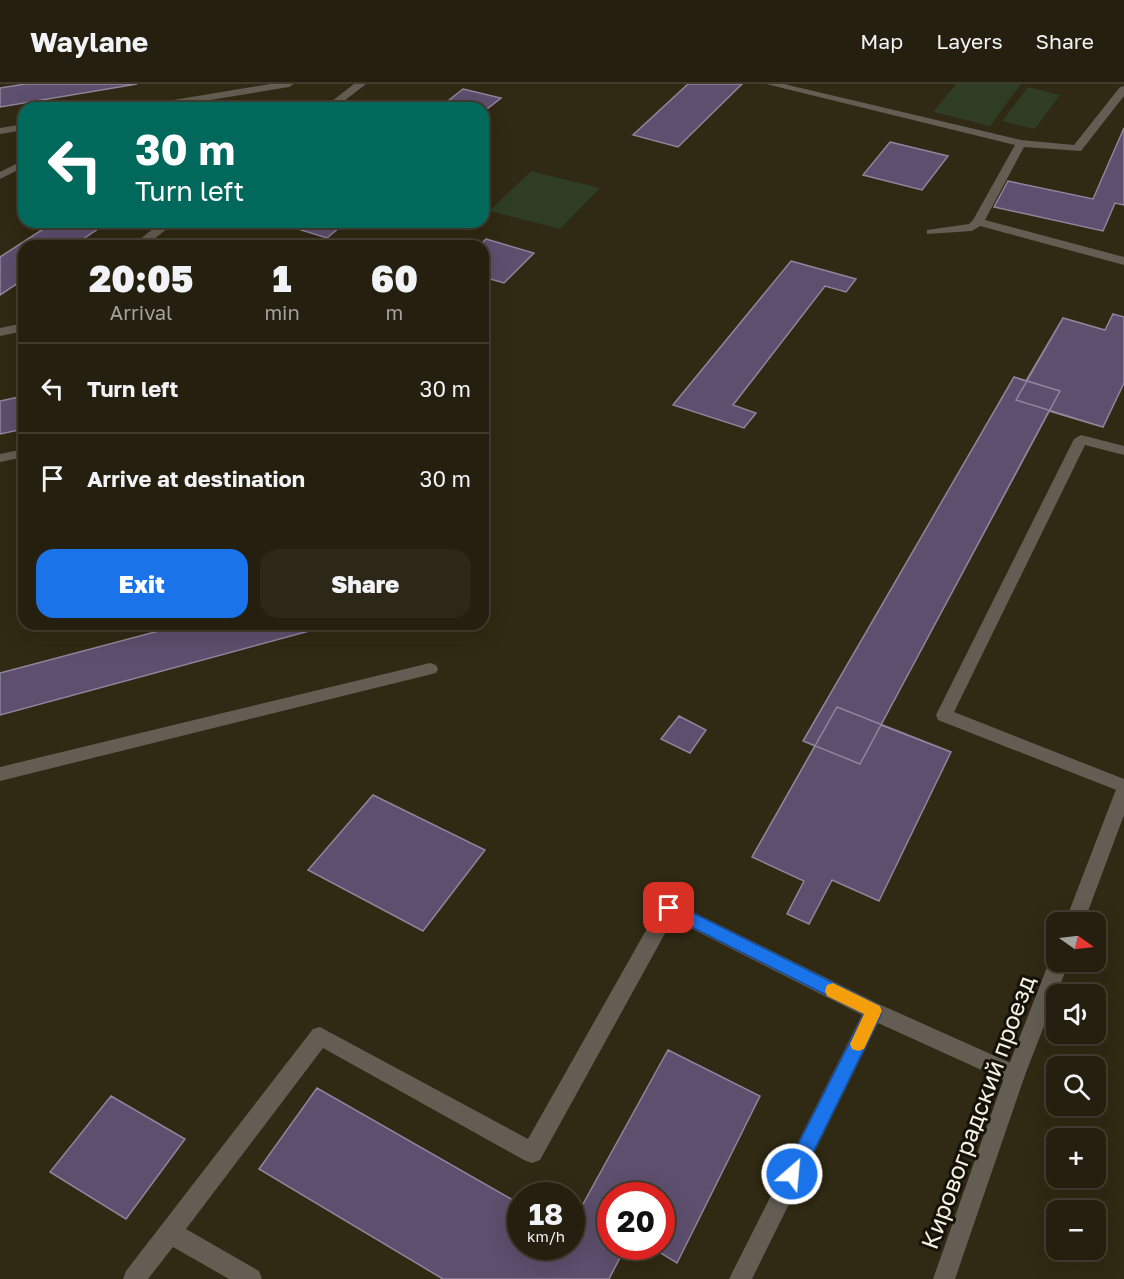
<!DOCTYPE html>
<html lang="en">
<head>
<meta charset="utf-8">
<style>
	body { margin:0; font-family:"Golos Text",sans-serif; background:#2c2717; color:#f1f3f6; height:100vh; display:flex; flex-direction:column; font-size:22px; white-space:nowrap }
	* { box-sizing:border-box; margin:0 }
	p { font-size:20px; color:#a3a29e }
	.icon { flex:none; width:33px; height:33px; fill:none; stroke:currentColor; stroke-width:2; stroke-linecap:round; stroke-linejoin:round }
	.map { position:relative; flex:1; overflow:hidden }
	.sheet { position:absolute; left:18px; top:156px; width:471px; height:390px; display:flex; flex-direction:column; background:#241f0e; border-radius:18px; box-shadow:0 6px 24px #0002,0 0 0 2px #413d2e }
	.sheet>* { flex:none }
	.hud { position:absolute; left:18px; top:18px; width:471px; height:126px; border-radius:18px; box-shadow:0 6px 24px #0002,0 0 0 2px #413d2e; background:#00695c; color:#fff; overflow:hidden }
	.needle { width:39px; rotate:104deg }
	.controls { position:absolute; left:1046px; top:828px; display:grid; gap:12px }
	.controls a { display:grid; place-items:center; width:60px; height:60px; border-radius:12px; background:#241f0e; box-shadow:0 6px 24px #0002,0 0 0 2px #413d2e; font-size:30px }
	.speed { position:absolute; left:507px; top:1098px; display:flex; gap:12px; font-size:30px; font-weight:700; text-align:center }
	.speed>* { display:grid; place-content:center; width:78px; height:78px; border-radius:50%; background:#241f0e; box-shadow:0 6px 24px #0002,0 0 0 2px #413d2e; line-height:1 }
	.speed small { font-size:15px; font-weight:400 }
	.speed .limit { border:9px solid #d22; background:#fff; color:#111 }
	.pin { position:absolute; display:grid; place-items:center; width:51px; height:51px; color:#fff; margin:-26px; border-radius:12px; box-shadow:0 3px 9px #0006 }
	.me { position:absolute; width:66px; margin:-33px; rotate:27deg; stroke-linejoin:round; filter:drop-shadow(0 0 4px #0008) }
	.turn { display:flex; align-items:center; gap:21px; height:126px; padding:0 18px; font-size:27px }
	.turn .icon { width:78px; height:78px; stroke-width:2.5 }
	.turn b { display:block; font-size:42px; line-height:51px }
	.eta { display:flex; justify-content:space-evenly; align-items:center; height:102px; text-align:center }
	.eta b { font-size:36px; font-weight:800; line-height:42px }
	.button { display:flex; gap:12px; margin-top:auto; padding:12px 18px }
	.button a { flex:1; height:69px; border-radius:18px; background:#1a73e8; color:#fff; font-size:24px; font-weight:800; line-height:69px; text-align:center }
	.button a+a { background:#2c2717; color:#f1f3f6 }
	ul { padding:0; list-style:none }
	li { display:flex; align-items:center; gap:18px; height:90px; padding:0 18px; border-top:2px solid #413d2e }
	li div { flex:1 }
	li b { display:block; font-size:22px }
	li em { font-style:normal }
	header { display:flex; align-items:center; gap:36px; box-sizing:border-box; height:84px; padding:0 30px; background:#241f0e; border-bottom:2px solid #413d2e }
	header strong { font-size:28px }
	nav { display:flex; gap:33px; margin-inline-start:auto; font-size:21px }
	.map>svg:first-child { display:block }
</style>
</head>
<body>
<header>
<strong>Waylane</strong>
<nav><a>Map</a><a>Layers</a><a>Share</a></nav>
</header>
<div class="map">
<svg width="1124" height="1195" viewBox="0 0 1124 1195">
	<rect width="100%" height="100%" fill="#302913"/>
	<!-- green -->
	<path fill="#2e3d23" d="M956 0H1021L990 42 933 28Z
		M1028 3 1060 11 1035 45 1002 37Z
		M531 87 600 104 560 145 489 127Z"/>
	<!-- building -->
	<path fill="#5d4f6d" stroke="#8f859c" stroke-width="1.5" d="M25 0H137L0 23V4Z
		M688 0H742L678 63 633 51Z
		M463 5 501 14 483 28V24H439Z
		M1124 44V121L1115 119 1103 147 994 123 1008 97 1093 115Z
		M890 58 948 72 922 106 863 91Z
		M54 138H108L73 162H24V195L0 211V173Z
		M294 138H346L327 154 288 142Z
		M486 155 534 169 504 199 483 193V162H479Z
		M791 177 856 195 846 208 825 202 733 321 756 329 744 344 673 321Z
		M1113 230 1124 233V299L1103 343 1016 316 1063 234 1105 246Z
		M1113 230 1124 233V299L1103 343 1049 327 881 641 951 668 879 817 832 796 809 840 787 830 804 797 752 773 815 662 803 657 1014 293 1026 297 1063 234 1105 246Z
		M1014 293 1060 307 860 680 803 657Z
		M24 312V345L0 350V317Z
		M185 540H335L0 631V589Z
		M837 623 951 668 879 817 832 796 809 840 787 830 804 797 752 773Z
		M679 632 706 646 690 669 661 655Z
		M373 711 485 766 423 847 308 786Z
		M668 966 760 1012 677 1179 649 1162H662V1112H610V1162H626L609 1195H443L259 1085 317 1004 520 1120V1162H572V1140Z
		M111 1012 185 1055 126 1135 50 1088Z"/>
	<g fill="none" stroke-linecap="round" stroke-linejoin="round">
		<!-- service -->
		<path fill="#635d53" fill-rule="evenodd" d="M270 0H294L289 3 162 24H138L143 21Z
			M354 0H366L335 24H323Z
			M766 0H784L1021 56 1074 61 1120 3 1124 2V12L1081 67 1024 63 985 136 1124 173V181L980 142 972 147 927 150V146L969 140 973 136 1015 61Z
			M24 40V46L0 50V44Z
			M24 76V83L0 95V88Z
			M162 138H176L145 162H131Z
			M24 239V247L0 252V244Z
			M1081 351 1124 362V371L1085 361 954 628 1124 695V709L938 636 936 631 1074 355Z
			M24 365V373L0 378V370Z
			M430 579 436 581 438 585 436 589 0 697V683Z
			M669 816 881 921 1022 984 1025 991 1022 998 1015 1001 1008 998 878 939 752 1195H729L862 931 673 835 540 1076 532 1079 524 1076 323 964 186 1145 259 1187 262 1195H229L173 1163 148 1195H123L126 1187 313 945 320 943 528 1055 662 818Z"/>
		<!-- tertiary -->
		<path fill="#635d53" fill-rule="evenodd" d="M1124 701V731L1084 838H1065L1115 708 1118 703Z
			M1056 871V878H1069L1025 991 955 1195H933L1005 991 1049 878 1052 872Z"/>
	</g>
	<!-- route -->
	<path fill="#1a73e8" stroke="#114b97" stroke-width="1.5" d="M669 817 880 922 882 927 880 933 799 1097 792 1099 786 1097 783 1090 864 930 664 829 661 824 664 819Z"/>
	<!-- slow -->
	<path fill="#f59e0b" d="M833 899 880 922 882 927 864 965 858 967 852 965 850 960 864 930 827 912 825 907 827 901Z"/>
	<g text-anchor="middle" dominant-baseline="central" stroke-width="6" stroke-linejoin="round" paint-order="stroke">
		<!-- near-street labels -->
		<g font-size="24" fill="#f4f0e3" stroke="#151209">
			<text transform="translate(977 1028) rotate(-70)">Кировоградский проезд</text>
		</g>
	</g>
</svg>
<div class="controls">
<a><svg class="needle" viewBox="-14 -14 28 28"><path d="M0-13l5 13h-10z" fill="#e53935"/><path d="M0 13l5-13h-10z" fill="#a3a29e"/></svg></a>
<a><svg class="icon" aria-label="sound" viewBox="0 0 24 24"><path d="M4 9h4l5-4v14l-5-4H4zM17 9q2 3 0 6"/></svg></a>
<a><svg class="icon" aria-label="search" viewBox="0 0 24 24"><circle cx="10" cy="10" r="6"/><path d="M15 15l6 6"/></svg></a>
<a>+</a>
<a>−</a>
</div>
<div class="speed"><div>18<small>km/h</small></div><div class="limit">20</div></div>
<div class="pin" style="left:669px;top:824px;background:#d93025"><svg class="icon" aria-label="arrive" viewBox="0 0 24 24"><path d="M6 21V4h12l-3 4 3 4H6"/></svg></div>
<svg class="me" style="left:792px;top:1090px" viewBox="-20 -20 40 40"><circle r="17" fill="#1a73e8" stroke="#fff" stroke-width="3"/><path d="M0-11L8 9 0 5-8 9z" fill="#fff"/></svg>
<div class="hud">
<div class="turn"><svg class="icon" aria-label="left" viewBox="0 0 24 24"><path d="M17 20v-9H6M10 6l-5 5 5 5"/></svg><div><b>30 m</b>Turn left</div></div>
</div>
<section class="sheet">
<div class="eta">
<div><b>20:05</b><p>Arrival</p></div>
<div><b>1</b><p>min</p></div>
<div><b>60</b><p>m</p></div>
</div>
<ul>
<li><svg class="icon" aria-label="left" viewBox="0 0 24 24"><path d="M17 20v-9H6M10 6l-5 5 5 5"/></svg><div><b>Turn left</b></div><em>30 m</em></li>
<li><svg class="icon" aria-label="arrive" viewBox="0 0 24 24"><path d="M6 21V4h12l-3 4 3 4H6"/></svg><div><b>Arrive at destination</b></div><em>30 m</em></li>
</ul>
<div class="button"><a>Exit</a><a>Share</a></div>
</section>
</div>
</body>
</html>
